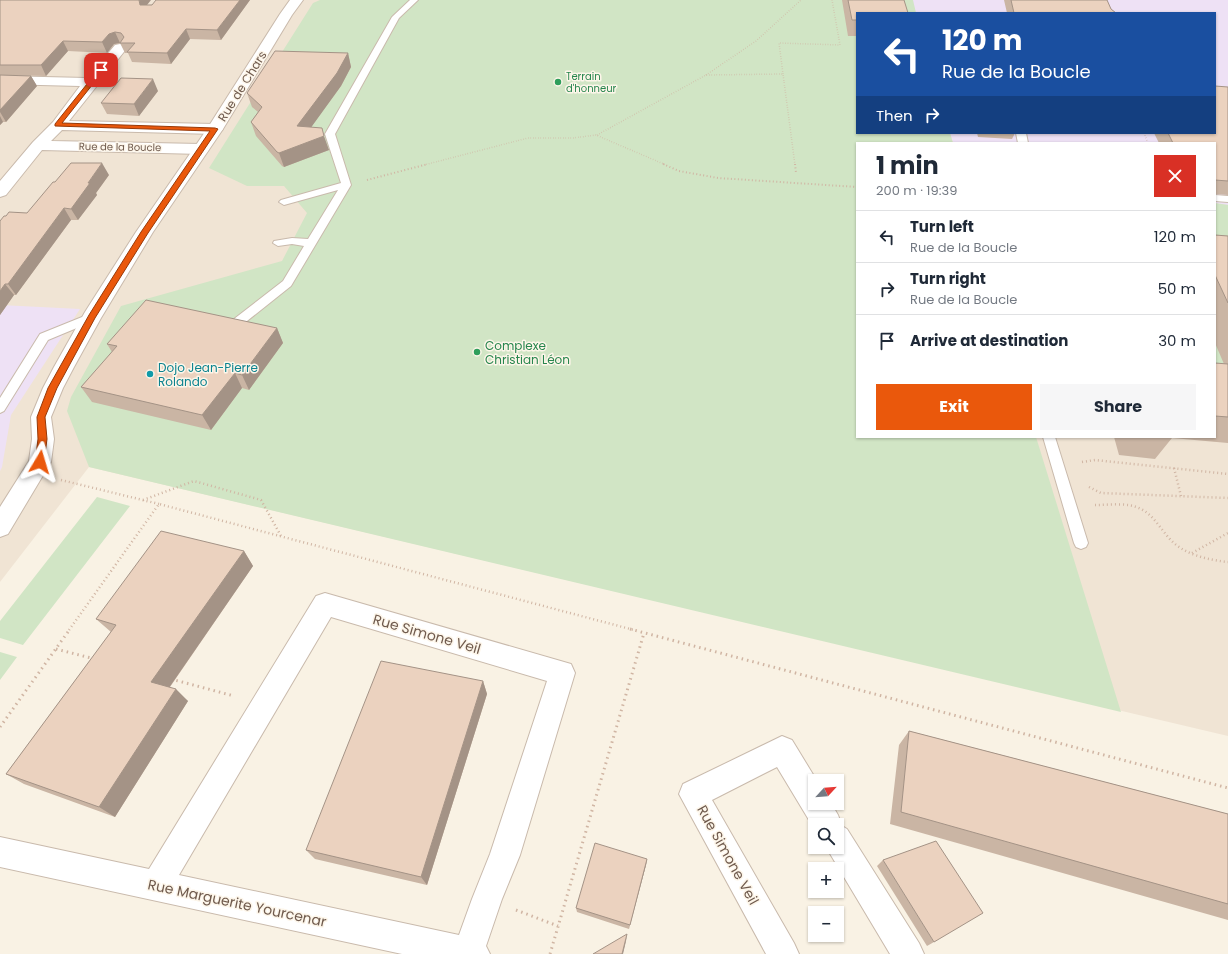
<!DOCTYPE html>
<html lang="en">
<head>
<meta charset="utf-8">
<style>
	body { margin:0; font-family:Poppins,sans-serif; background:#f6f6f7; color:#1f2937; height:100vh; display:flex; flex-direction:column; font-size:15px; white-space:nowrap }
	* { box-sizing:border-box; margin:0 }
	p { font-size:13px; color:#747a83 }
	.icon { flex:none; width:22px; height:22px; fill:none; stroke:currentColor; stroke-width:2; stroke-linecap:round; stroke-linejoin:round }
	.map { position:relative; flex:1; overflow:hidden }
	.side { position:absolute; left:856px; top:142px; width:360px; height:296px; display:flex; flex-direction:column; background:#fff; border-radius:0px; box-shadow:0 1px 3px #0004 }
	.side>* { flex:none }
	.guide { position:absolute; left:856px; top:12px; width:360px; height:122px; border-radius:0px; box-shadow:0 1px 3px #0004; background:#1a4fa0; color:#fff; overflow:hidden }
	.needle { width:26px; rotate:64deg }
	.buttons { position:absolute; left:808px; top:774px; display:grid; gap:8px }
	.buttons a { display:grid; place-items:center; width:36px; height:36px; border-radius:0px; background:#fff; box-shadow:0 1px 3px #0004; font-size:20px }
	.pin { position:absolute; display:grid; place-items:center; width:34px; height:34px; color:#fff; margin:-17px; border-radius:8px; box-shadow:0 2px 6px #0006 }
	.me { position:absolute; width:44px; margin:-22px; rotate:7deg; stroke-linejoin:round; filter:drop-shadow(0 0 3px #0008) }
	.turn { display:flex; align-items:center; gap:14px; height:84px; padding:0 20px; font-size:18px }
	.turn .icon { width:52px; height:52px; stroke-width:2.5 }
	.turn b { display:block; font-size:28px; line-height:34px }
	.then { display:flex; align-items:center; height:38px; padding:0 20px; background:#0003; gap:8px; font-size:15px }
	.round { display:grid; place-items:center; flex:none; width:42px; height:42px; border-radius:0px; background:#f6f6f7 }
	.head { display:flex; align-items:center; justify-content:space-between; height:68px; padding:0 20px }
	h1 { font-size:24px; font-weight:700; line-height:30px }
	.action { display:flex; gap:8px; margin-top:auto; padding:8px 20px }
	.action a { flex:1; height:46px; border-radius:0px; background:#ea580c; color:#fff; font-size:16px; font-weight:700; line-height:46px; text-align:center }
	.action a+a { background:#f6f6f7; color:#1f2937 }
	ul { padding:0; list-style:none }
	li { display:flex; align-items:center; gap:12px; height:52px; padding:0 20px; border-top:1px solid #e0e1e3 }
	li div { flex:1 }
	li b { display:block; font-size:15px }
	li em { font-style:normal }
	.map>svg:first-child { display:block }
</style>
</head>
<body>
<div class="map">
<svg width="1228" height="954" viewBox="0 0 1228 954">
	<rect width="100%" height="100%" fill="#f9f2e4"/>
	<!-- residential -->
	<path fill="#f0e4d4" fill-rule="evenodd" d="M0 0H1228V736L89 467 0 582ZM857 13H1215V133H857ZM857 143H1215V437H857Z"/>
	<!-- education -->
	<path fill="#eee1f5" d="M912 0H1228V205L1215 203V143H953L950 133H1215V13H916Z
		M0 305 80 309 11 415 2 467 0 471Z"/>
	<!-- green -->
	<path fill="#d1e5c5" d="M320 0H913L916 13H857V133H950L953 143H857V437H1036L1121 712 89 467 67 411 71 397 121 306 282 261 307 213 284 186H247L209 168 313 3Z
		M1215 203 1228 205V364L1215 363Z
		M97 497 130 506 23 645 0 638V621Z
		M0 652 17 657 0 680Z"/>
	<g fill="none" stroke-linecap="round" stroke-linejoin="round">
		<defs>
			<path id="service" d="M410 0H418L399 18 335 134 351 185 291 286 242 325H234L232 322 234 319 283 281 304 246 292 244 278 246 273 243 274 241 292 238 308 239 338 190 284 205 279 202 281 200 341 183 325 134 392 17Z
				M1016 133H1026L1028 143H1018Z
				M1215 195 1228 196V202L1215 201Z
				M92 313 96 314 98 317 96 320 48 340 4 411 0 413V398L40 334Z
				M1043 437H1055L1088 543 1086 547 1081 549 1076 547 1074 543Z"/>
			<path id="minor" d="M120 44 125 45 127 48 69 121 215 124 220 126 223 129 220 132 215 134 62 130 51 141 201 144 207 146 209 149 207 152 201 154 42 150 6 195 0 197V181L33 142 53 122 80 86 0 84V76L87 78 115 45Z
				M325 593 571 664 575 673 520 855 502 899 486 946 490 954H402L0 867V837L149 869 316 596ZM331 617 547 681 490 854 472 899 459 935 179 875Z
				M782 736 792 740 817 781H815V803H831L838 815 842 826 847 829 919 943 924 954H890L826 847H837V825H815V830L777 767 712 800 794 943 799 954H766L679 794 683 784Z"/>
			<path id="tertiary" d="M290 0H303L292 15 223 129 153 232 101 318 74 367 63 388 51 417 54 439 51 462 8 534 0 537V507L29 461 32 439 31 417 43 388 54 367 85 312 136 232 207 129 280 14Z"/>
		</defs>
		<!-- service casing -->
		<use href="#service" stroke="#c9baac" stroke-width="2"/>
		<!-- minor casing -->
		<use href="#minor" stroke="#c9baac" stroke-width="2"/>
		<!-- tertiary casing -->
		<use href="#tertiary" stroke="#c9baac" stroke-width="2"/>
		<!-- path-far3 -->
		<path stroke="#d0b5a3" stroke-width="1.5" stroke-dasharray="0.5 2" stroke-linecap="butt" d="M783 74 779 43 840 45 832 0
			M706 75 756 41 801 0
			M1144 133 1148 143
			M597 135 706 75 783 74 795 165
			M424 165 528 138H573L596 135 666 165"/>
		<!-- path-far2 -->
		<path stroke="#d0b5a3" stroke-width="2" stroke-dasharray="1 2.5" stroke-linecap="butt" d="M663 164 679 171 718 178 857 187
			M795 164 796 173
			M367 180 428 164"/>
		<!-- path-far1 -->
		<path stroke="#d0b5a3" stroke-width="2.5" stroke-dasharray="1 3" stroke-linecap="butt" d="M1082 462 1095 460 1228 474
			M1174 468 1181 496
			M61 480 159 504
			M1089 487 1101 493 1228 498
			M143 500 194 481 261 500 281 536
			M1095 505C1110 505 1128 502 1141 509 1153 515 1160 528 1169 538 1182 554 1208 560 1228 562
			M1192 553 1228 533
			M69 630 159 504 634 630"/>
		<!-- path -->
		<path stroke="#d0b5a3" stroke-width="3" stroke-dasharray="1.5 4" stroke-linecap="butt" d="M630 629 1228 788
			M56 649 95 659
			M171 679 234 696
			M0 727 70 629
			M516 910 558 926
			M550 954 644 633"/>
		<!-- service -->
		<use href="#service" fill="#fff" fill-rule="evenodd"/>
		<!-- minor -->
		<use href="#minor" fill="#fff" fill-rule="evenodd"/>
		<!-- tertiary -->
		<use href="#tertiary" fill="#fff" fill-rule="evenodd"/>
	</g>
	<!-- trees -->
	<circle fill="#9faf8f" cx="88" cy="66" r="4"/>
	<!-- wall -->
	<path fill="#cab5a4" d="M0 0 147 5 250 0 221 40 190 39 171 64 132 62 128 53H125L120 43 114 44 107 53 68 51 46 76 0 75Z
		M842 0H904L857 13V36H848Z
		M1004 0H1107L1111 9 1116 13H1007Z
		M348 53 351 67 341 86 311 127 329 150 284 167 282 166 256 136 251 122 258 112 252 107 247 93Z
		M0 75 31 76 37 86 6 122H3L0 125Z
		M1228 87V195L1215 194V143H1159L1154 133H1215Z
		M158 91 139 116 107 114 101 103Z
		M977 133H1015L1012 139 978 137Z
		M109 175 96 193 97 195 78 220H71L16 295H14L0 315 6 216 27 213Z
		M1215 235 1228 236V443L1172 438 1155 459 1119 455 1114 437H1215V363L1224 364 1215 343Z
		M277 328 283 343 249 390 242 388 211 430 92 402 81 387 112 352 107 344Z
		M244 551 253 566 170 687 188 701 115 817 24 784 6 774 111 632 96 619Z
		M483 681 487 694 427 885 315 859 306 850Z
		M909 731 1228 814V920L890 824 899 745Z
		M647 859 646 865 629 929 577 912 576 908Z
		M883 860 934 942 927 946 877 866Z"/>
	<!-- shaded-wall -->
	<path fill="#a49386" d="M139 0H151L143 10 140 5Z
		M240 0H250L221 40 217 30Z
		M186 29 190 39 171 64 167 53Z
		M115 32 120 43 114 44 107 53 102 42 109 34Z
		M63 41 68 51 46 76 41 65Z
		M348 53 351 67 341 86 302 140 297 126Z
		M31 76 37 86 6 122 0 112V110Z
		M153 79 158 91 139 116 134 104Z
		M0 116 3 122 0 125Z
		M324 136 329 150 284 167 279 153Z
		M102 163 109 175 96 193 97 195 78 220 71 209 88 183Z
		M64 208 71 220 16 295 8 284Z
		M5 284 14 295 0 315V291Z
		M277 328 283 343 249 390 242 375Z
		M235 373 242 388 211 430 202 415Z
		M244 551 253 566 164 695 151 682Z
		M483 681 487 694 427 885 421 877Z
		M176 689 188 701 115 817 99 807Z
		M647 859 646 865 629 929 630 925Z
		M627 934 626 941 623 954H622Z"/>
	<!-- building -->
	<path fill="#ebd2bf" stroke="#a49386" d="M0 0H139L140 5H152L156 0H240L217 30 186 29 167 53 127 52 135 43H120L124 37 121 33 115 32 109 34 102 42 63 41 41 65H0Z
		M848 0H904L908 13H857V20H852Z
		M1011 0H1107L1111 9 1116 13H1014Z
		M275 51 348 53 337 73 297 126 322 128 324 136 279 153 277 152 251 122 262 107 247 93Z
		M0 75 31 76 0 110Z
		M121 78 153 79 134 104 101 103Z
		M1215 86 1228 87V181L1215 180V143H1173L1168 133H1215Z
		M71 163H102L88 183H90L71 209 64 208 8 284H5L0 291V221L4 216H6L9 212 27 213 53 182H55Z
		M1215 235 1228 236V303L1215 275Z
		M146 300 277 328 242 375 235 373 202 415 81 387 117 346 107 344Z
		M1215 363 1228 364V417L1215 416Z
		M161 531 244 551 151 682 176 689 99 807 6 774 116 625 96 619Z
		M381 661 483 681 421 877 306 850Z
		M909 731 1228 814V904L901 812Z
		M936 841 983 913 934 942 883 860Z
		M595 843 647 859 630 925 576 908Z
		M627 934 622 954H593Z"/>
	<!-- route -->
	<path fill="#ea580c" stroke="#983908" d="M99 69 104 70 62 123 215 128 218 129 148 233 95 318 57 388 45 417 47 439 44 462 40 466 35 462 38 439 37 417 48 388 89 315 141 232 210 131 55 126V124Z"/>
	<!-- markers -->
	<g fill="#2e9e5b" stroke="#fdf6ea" stroke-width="1.5">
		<circle cx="558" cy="82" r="4"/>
		<circle cx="477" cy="352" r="4"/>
	</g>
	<circle fill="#0f9aa8" stroke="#fdf6ea" stroke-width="1.5" cx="150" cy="374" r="4"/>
	<g text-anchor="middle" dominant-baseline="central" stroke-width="3" stroke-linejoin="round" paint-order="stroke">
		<!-- far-leisure labels -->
		<g font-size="10" fill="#27864d" stroke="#fdf6ea" text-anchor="start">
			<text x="566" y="76">Terrain<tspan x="566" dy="12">d'honneur</tspan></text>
		</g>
		<!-- far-street labels -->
		<g font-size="10" fill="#6f5a4d" stroke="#fdf6ea">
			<text transform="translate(120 147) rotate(1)">Rue de la Boucle</text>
		</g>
		<!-- street labels -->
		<g font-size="12" fill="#6f5a4d" stroke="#fdf6ea">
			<text transform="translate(242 86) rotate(-58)">Rue de Chars</text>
		</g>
		<!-- leisure labels -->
		<g font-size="12" fill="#27864d" stroke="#fdf6ea" text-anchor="start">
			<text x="485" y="345">Complexe<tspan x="485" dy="14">Christian Léon</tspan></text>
		</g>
		<!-- culture labels -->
		<g font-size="12" fill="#0d838f" stroke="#fdf6ea" text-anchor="start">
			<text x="158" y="367">Dojo Jean-Pierre<tspan x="158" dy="14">Rolando</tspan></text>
		</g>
		<!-- near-street labels -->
		<g font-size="14" fill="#6f5a4d" stroke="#fdf6ea">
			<text transform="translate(427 634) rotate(16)">Rue Simone Veil</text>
			<text transform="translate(728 855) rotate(61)">Rue Simone Veil</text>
			<text transform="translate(237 903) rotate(12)">Rue Marguerite Yourcenar</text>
		</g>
	</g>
</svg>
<div class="buttons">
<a><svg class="needle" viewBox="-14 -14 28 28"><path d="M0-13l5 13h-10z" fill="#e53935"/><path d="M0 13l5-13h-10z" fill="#747a83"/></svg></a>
<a><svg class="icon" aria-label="search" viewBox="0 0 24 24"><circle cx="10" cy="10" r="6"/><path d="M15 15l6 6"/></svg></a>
<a>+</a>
<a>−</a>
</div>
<div class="pin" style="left:101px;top:70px;background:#d93025"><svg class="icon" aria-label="arrive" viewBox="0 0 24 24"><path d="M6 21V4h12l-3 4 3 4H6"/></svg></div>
<svg class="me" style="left:40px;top:462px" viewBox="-20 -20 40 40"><path d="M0-17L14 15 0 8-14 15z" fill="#ea580c" stroke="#fff" stroke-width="4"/></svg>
<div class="guide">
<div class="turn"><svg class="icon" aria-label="left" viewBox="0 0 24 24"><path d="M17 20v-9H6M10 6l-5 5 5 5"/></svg><div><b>120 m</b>Rue de la Boucle</div></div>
<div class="then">Then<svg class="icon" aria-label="right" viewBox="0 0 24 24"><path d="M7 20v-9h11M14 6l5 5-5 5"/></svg></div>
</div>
<section class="side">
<div class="head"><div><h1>1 min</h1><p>200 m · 19:39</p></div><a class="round" style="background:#d93025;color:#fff"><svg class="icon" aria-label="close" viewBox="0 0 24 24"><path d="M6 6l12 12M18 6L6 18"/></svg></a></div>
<ul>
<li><svg class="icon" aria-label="left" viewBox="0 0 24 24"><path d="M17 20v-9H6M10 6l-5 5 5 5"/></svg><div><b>Turn left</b><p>Rue de la Boucle</p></div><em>120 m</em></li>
<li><svg class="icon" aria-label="right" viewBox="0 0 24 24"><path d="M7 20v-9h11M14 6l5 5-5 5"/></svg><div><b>Turn right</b><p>Rue de la Boucle</p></div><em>50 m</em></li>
<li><svg class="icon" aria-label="arrive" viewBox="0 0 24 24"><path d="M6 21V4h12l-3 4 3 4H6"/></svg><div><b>Arrive at destination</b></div><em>30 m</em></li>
</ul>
<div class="action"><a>Exit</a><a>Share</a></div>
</section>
</div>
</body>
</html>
